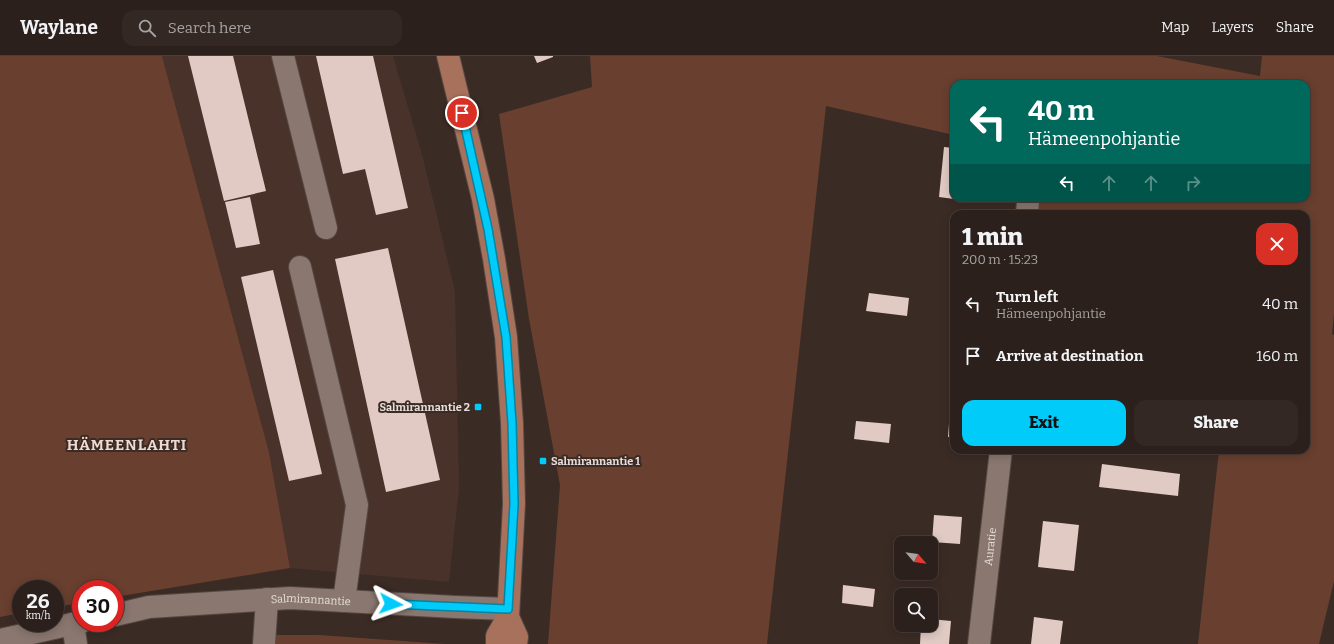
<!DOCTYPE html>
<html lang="en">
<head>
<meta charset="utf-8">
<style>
	body { margin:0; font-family:Bitter,serif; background:#342825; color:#f1f3f6; height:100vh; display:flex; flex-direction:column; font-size:15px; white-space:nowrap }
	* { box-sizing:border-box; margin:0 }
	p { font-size:13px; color:#a6a3a3 }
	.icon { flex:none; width:22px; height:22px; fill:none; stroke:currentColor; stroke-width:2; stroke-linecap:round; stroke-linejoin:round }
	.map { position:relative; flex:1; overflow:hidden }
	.sheet { position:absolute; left:950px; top:154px; width:360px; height:244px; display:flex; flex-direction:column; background:#2c201c; border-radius:12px; box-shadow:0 2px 10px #0003,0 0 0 1px #483e3b }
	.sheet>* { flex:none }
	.guide { position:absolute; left:950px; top:24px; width:360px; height:122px; border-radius:12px; box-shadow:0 2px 10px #0003,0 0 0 1px #483e3b; background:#00695c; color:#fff; overflow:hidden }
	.needle { width:26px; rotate:118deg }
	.fabs { position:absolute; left:894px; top:480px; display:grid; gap:8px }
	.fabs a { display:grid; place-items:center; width:44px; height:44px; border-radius:8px; background:#2c201c; box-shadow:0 2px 10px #0003,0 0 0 1px #483e3b; font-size:20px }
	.speed { position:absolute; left:12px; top:524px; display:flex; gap:8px; font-size:20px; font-weight:700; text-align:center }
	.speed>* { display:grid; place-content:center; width:52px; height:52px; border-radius:50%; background:#2c201c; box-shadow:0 2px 10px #0003,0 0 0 1px #483e3b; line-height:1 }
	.speed small { font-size:10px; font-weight:400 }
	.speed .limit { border:6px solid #d22; background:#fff; color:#111 }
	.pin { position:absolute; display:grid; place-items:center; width:34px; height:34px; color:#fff; margin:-17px; border:2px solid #fff; border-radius:50%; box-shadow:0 1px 4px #0007 }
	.me { position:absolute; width:44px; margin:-22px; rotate:94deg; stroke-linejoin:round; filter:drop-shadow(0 0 3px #0008) }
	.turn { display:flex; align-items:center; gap:14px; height:84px; padding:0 12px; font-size:18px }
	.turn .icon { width:52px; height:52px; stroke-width:2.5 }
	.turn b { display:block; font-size:28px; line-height:34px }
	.lanes { display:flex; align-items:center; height:38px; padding:0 12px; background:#0003; justify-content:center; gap:20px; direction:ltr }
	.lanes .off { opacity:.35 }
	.round { display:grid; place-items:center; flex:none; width:42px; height:42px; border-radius:12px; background:#342825 }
	.overview { display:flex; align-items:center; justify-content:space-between; height:68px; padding:0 12px }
	h1 { font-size:24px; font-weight:800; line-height:30px }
	.primary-button { display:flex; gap:8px; margin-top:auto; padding:8px 12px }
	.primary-button a { flex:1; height:46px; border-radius:12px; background:#00cbf9; color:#111; font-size:16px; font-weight:800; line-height:46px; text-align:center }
	.primary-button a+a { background:#342825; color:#f1f3f6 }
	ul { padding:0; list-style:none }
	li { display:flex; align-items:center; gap:12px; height:52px; padding:0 12px }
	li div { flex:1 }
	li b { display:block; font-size:15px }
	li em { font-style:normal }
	header { display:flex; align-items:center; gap:24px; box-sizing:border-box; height:56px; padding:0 20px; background:#2c201c; border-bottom:1px solid #483e3b }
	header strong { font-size:19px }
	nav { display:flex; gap:22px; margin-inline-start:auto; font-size:14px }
	.search { width:280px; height:36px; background:#342825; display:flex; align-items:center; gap:10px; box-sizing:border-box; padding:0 14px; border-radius:12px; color:#a6a3a3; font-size:15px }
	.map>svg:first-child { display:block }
</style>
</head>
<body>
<header>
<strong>Waylane</strong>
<div class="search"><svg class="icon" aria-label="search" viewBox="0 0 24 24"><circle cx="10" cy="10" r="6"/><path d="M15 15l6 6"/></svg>Search here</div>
<nav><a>Map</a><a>Layers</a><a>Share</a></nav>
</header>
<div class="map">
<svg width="1334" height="588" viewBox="0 0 1334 588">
	<rect width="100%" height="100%" fill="#3b2b25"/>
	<!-- built -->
	<path fill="#49322a" d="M162 0H393L423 102 455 235 459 432 449 526 290 512 269 396Z"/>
	<!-- green -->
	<path fill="#693f2f" d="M0 0H162L269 396 290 512 115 541V533H81V547L55 551V533H21V557L0 561Z
		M590 0H1157L1260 20 1262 0H1334V258L1332 278 1334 279V525L1319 588H1198L1219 394H1306V158H1036L1037 142H1306V28H954V79L826 50 767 588H548L560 429 529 263 499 58 592 31Z
		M274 579H319L445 588H274Z"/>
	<!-- building -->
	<path fill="#e0cac3" d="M188 0H233L266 135 224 145Z
		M316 0H373L408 152 376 159 365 113 343 118Z
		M534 0H553V1L537 7Z
		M944 91 954 92V143L939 141Z
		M250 141 260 188 236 192 225 146Z
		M954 142H975V145L954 143Z
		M388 192 440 424 386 436 335 203Z
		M273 214 322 418 289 425 241 221Z
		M869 237 909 242 907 260 866 255Z
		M950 354H954V381H948Z
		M856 365 891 368 889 387 854 383Z
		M1102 408 1180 418 1178 440 1099 431Z
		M934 459 962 461 960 488 932 486Z
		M1043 465 1079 469 1074 515 1038 511Z
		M843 529 875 533 873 551 842 547Z
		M1034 561 1063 565 1060 588H1031Z
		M931 563 951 565 949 588H920L921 569H931Z"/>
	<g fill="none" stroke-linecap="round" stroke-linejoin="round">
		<defs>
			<g id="minor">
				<path d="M283 0 326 172"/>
				<path d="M1027 158 1028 146 1027 142"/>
				<path d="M300 211 357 449 344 545"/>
				<path id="s1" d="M115 559 149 551 290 542 455 551 508 553"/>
				<path d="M73 568 76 588"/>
				<path d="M0 584 81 566"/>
				<path d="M264 588 267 543"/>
				<path id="s2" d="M979 588 1001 394"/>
			</g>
			<path id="major" d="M448 0 483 143 494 203 506 281 512 367 514 448 508 561 497 580V588
				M508 561 517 581 516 588"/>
		</defs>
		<!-- minor casing -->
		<use href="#minor" stroke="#544843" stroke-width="24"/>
		<!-- major casing -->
		<use href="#major" stroke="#544843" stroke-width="24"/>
		<!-- minor -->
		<use href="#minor" stroke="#8a776f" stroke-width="22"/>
		<!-- major -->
		<use href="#major" stroke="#a8715c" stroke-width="22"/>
	</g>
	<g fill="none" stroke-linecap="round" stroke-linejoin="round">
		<defs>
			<path id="route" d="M391 548 508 553 514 448 512 367 506 281 488 173 462 57"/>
		</defs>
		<!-- route casing -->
		<use href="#route" stroke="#0084a2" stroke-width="10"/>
		<!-- route -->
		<use href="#route" stroke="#00cbf9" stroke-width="7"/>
	</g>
	<!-- markers -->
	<g fill="#00cbf9" stroke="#3b2b25" stroke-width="1.5">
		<rect x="474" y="347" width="8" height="8" rx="2"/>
		<rect x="539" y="401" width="8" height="8" rx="2"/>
	</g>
	<g text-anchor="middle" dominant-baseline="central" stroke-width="4" stroke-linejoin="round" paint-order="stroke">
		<!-- poi labels -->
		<g font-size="11" font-weight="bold" fill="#e7ddd9" stroke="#3b2b25" text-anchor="end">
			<text x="470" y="351">Salmirannantie 2</text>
			<text x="551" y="405" text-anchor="start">Salmirannantie 1</text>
		</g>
		<!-- street labels -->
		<g font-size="11" fill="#e7ddd9" stroke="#3b2b25">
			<text stroke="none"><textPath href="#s2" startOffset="98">Auratie</textPath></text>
			<text stroke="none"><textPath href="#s1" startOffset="197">Salmirannantie</textPath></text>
		</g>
		<!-- district labels -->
		<g font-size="15" font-weight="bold" letter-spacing="1" fill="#efdad2" stroke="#3b2b25">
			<text x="127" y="389">HÄMEENLAHTI</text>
		</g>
	</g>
</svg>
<div class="fabs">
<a><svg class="needle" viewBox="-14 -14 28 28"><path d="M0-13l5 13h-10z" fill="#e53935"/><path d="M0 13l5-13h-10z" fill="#a6a3a3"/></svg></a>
<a><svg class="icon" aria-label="search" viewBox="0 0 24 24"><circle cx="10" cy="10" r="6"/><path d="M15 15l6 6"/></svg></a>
</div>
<div class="speed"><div>26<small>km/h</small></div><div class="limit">30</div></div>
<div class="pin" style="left:462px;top:57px;background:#d93025"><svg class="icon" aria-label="arrive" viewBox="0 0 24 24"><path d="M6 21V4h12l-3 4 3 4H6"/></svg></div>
<svg class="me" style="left:391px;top:548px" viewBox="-20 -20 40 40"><path d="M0-17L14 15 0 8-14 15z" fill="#00cbf9" stroke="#fff" stroke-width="4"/></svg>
<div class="guide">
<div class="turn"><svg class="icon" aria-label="left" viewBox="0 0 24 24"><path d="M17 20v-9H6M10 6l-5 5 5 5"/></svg><div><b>40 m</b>Hämeenpohjantie</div></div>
<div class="lanes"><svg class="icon" aria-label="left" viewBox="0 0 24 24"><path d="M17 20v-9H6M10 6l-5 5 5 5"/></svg><svg class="icon off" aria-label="ahead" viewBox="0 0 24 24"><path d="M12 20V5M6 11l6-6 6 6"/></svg><svg class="icon off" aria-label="ahead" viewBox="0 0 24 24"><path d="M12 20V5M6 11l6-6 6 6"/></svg><svg class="icon off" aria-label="right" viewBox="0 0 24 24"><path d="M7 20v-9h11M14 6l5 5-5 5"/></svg></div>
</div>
<section class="sheet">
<div class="overview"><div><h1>1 min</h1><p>200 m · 15:23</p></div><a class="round" style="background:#d93025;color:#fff"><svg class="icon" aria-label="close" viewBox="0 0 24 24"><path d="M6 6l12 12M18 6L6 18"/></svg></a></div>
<ul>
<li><svg class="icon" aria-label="left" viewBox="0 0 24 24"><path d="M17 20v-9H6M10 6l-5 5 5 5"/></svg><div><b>Turn left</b><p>Hämeenpohjantie</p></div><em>40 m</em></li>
<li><svg class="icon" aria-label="arrive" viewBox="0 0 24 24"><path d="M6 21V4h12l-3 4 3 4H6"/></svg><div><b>Arrive at destination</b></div><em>160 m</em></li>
</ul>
<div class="primary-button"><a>Exit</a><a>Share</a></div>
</section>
</div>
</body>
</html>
